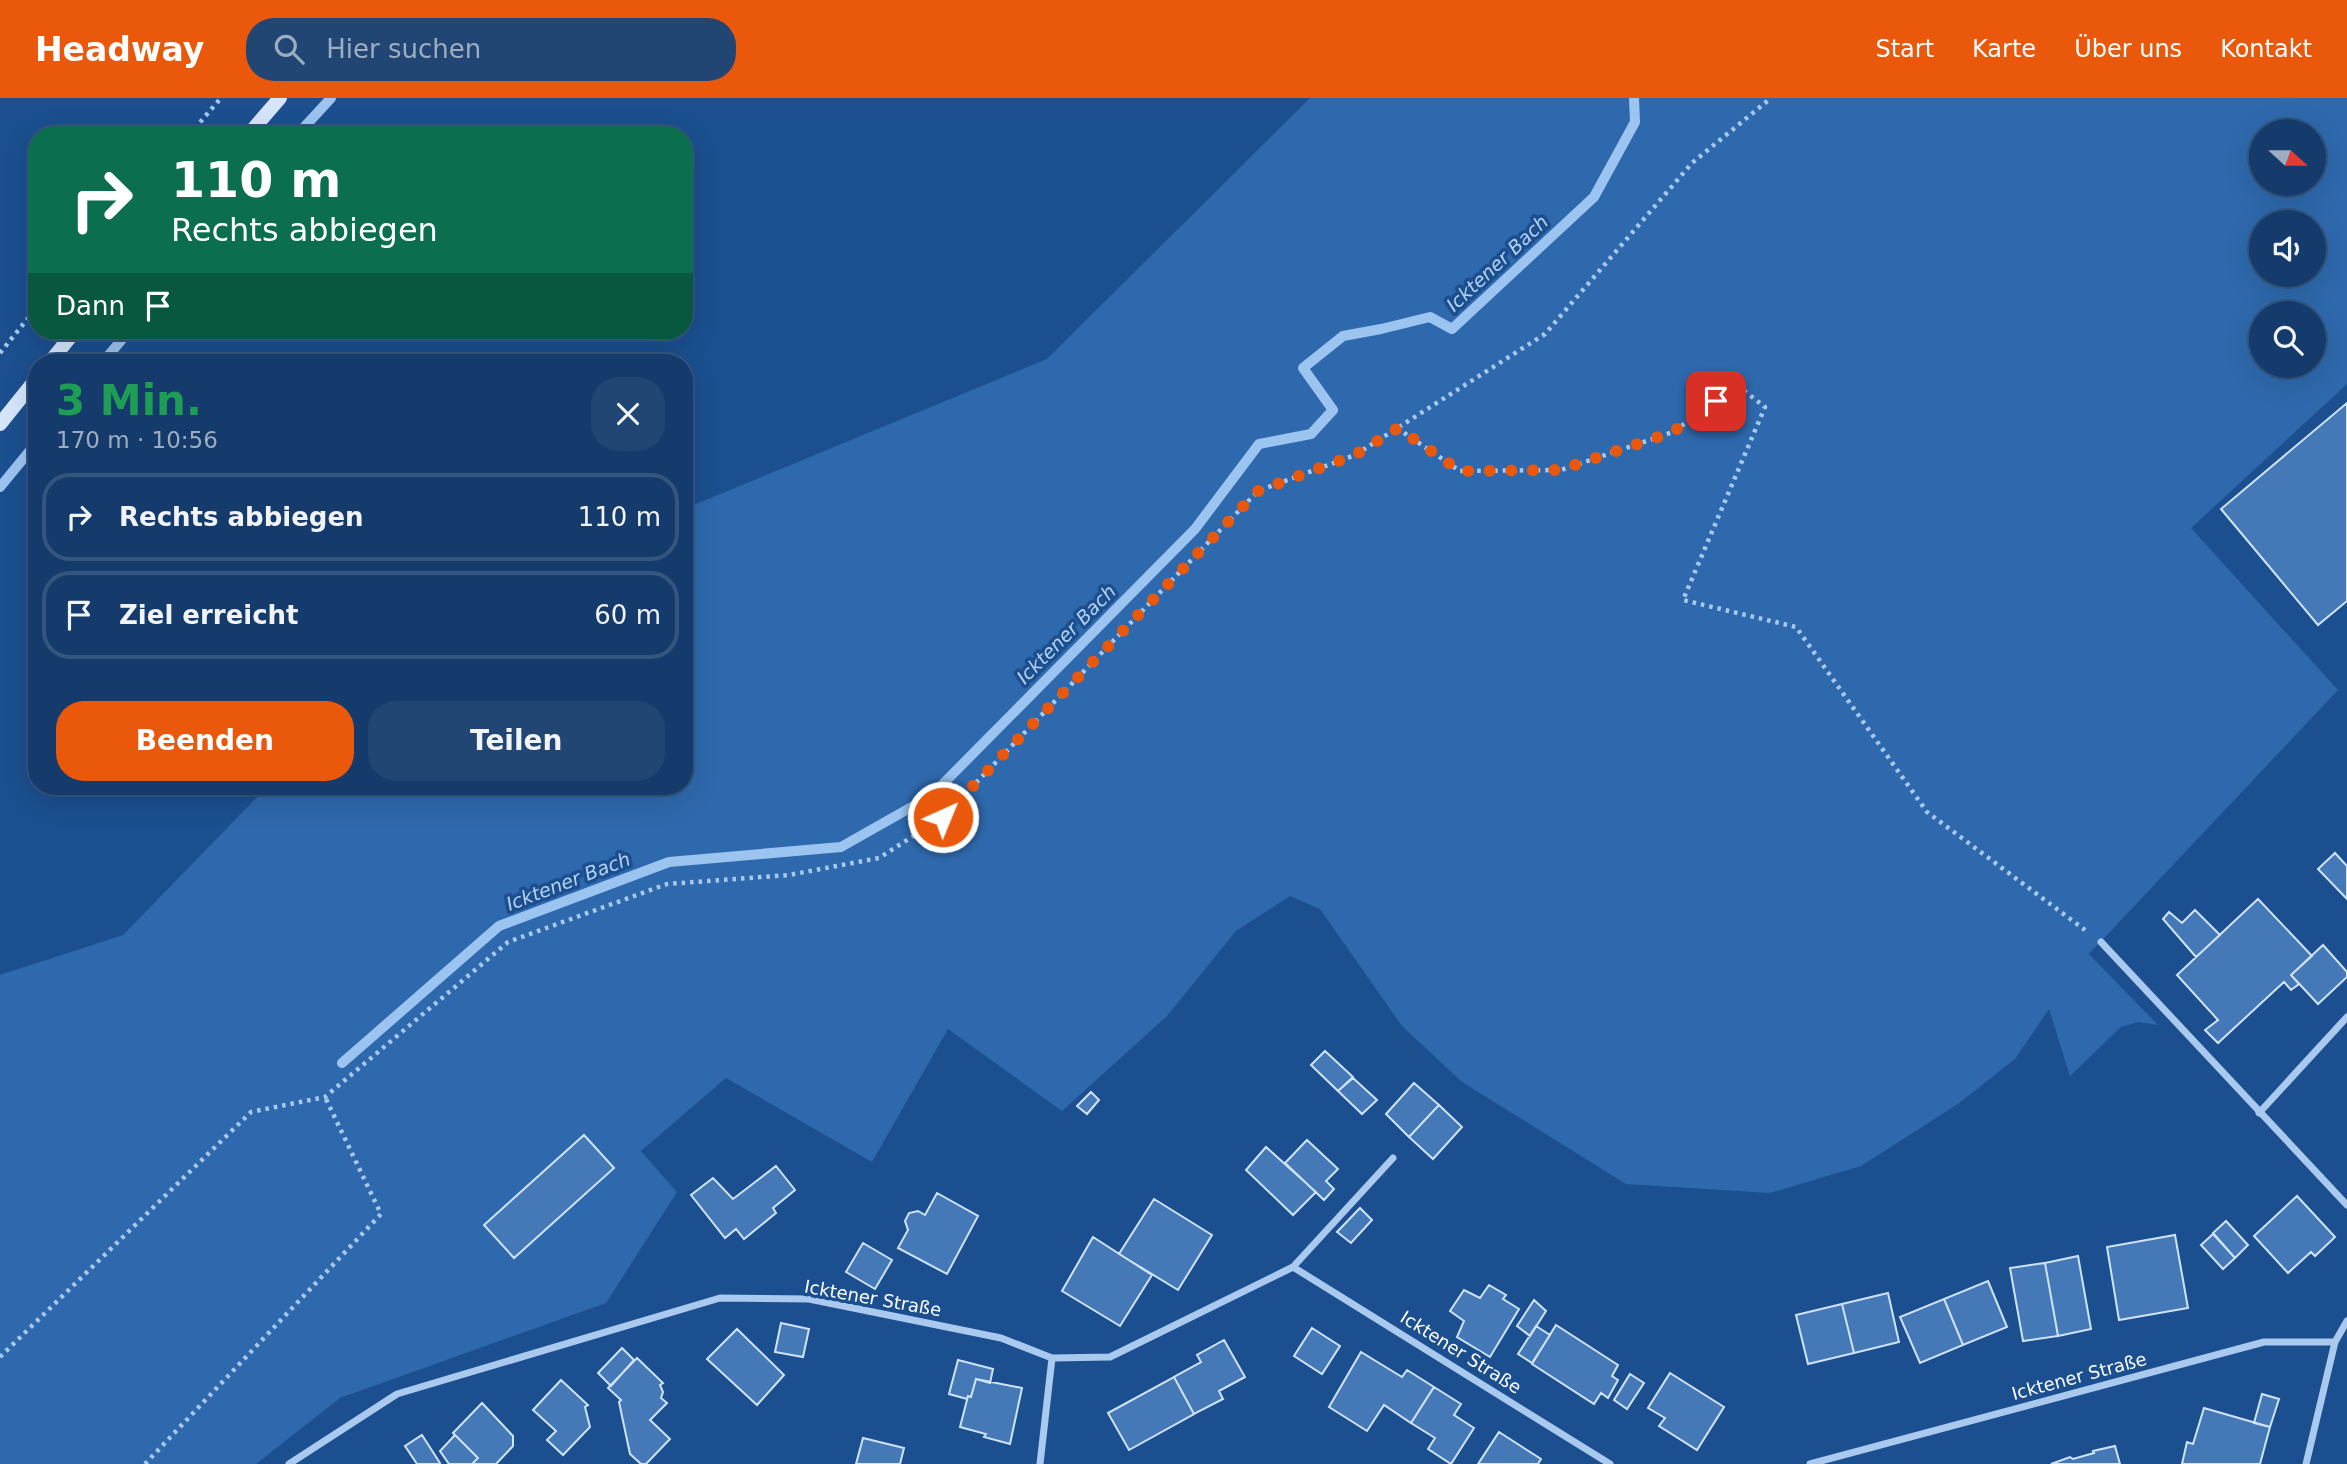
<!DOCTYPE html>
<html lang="de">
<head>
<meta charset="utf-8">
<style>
	body { margin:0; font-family:"DejaVu Sans",sans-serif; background:#214673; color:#f1f3f6; height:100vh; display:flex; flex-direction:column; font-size:26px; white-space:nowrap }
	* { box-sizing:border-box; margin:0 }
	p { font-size:23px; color:#9dadc1 }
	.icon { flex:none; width:38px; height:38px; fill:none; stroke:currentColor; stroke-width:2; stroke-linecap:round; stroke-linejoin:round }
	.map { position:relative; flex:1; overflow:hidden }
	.panel { position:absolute; left:28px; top:256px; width:665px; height:441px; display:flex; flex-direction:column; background:#143b6b; border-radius:28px; box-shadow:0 7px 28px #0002,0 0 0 2px #33557e }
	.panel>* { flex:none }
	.guide { position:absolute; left:28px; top:28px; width:665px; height:214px; border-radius:28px; box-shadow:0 7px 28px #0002,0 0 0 2px #33557e; background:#0b6e4f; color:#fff; overflow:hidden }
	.needle { width:46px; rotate:111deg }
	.buttons { position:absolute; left:2249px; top:21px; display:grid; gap:14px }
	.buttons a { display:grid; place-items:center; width:77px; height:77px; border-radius:50%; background:#143b6b; box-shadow:0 7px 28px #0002,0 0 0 2px #33557e; font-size:35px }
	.pin { position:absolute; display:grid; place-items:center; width:60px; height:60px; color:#fff; margin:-30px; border-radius:14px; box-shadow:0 4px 10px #0006 }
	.me { position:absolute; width:77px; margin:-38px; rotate:44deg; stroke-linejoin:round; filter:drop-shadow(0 0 5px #0008) }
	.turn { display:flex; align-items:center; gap:24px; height:147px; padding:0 28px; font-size:32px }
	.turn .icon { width:91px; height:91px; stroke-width:2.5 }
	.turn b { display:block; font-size:49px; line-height:60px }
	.then { display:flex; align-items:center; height:66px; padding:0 28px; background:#0003; gap:14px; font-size:26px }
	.round { display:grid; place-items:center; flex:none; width:74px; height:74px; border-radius:28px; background:#214673 }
	.head { display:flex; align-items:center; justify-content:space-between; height:119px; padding:0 28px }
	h1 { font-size:42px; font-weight:600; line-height:52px; color:#1e9e55 }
	.cta { display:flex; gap:14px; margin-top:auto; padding:14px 28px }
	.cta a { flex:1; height:80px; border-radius:28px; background:#ea580c; color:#fff; font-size:28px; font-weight:600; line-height:80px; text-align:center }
	.cta a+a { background:#214673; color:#f1f3f6 }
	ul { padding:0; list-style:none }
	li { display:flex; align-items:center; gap:21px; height:88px; margin:0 14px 10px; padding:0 14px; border:4px solid #33557e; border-radius:28px }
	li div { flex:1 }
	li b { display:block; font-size:26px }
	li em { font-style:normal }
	header { display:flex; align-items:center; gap:42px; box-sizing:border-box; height:98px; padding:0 35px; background:#ea580c; color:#fff }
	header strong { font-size:33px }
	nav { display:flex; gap:38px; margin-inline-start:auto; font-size:24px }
	.search { width:490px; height:63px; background:#214673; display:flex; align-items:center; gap:18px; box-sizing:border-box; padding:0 24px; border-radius:28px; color:#9dadc1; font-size:26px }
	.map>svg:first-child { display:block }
</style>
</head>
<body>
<header>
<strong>Headway</strong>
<div class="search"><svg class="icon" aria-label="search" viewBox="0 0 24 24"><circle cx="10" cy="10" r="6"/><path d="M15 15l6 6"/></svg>Hier suchen</div>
<nav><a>Start</a><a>Karte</a><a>Über uns</a><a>Kontakt</a></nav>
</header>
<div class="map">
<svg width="2347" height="1366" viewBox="0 0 2347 1366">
	<rect width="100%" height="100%" fill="#1b4f8f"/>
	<!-- green -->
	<path fill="#2e69ad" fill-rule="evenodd" d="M1310 0H2347V286L2191 430 2338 592 2089 856 2158 927 2138 924 2121 929 2070 978 2049 911 2015 961 1958 1006 1861 1068 1770 1095 1626 1086 1462 984 1402 928 1320 811 1290 798 1236 833 1167 918 1062 1013 948 931 872 1064 726 980 641 1053 677 1094 606 1205 340 1300 256 1366H0V877L123 837 268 688H684V411L1047 261ZM2261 33H2314V86H2261ZM2261 124H2314V177H2261ZM2261 215H2314V268H2261Z"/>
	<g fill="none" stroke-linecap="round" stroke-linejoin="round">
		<!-- stream -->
		<path stroke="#9cc4f0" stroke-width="10" d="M297 37 331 0
			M103 264 129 233
			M0 389 37 344
			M342 965 499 828 669 764 841 749 931 698 1195 431 1259 346 1311 336 1333 312 1303 270 1343 238 1381 231 1430 219 1452 231 1594 99 1635 24 1634 0"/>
	</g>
	<!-- building -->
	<path fill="#4478b7" stroke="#cfe3fa" stroke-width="2" d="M2347 305V503L2318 527 2221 411Z
		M2335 755 2347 768V801L2318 771Z
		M2258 801 2312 858 2291 877 2299 886 2291 892 2284 884 2218 945 2205 932 2218 922 2177 877Z
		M2195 812 2220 837 2196 859 2163 821 2169 814 2182 825Z
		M2323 847 2347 874V879L2318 906 2291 877Z
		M1325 953 1353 979 1338 993 1311 967Z
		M1353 980 1377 1002 1362 1016 1338 993Z
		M1414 985 1439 1007 1409 1039 1386 1016Z
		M1091 994 1099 1002 1087 1016 1077 1008Z
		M1439 1007 1462 1029 1433 1061 1409 1039Z
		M584 1037 614 1070 514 1160 484 1127Z
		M1307 1042 1338 1071 1326 1083 1334 1091 1324 1102 1285 1065Z
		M1266 1049 1316 1094 1293 1117 1246 1072Z
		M776 1068 795 1092 773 1110 776 1115 744 1141 736 1131 725 1140 691 1097 713 1080 733 1101Z
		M937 1095 978 1118 947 1176 898 1150 908 1132 905 1123 909 1115 918 1113 925 1117Z
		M2297 1098 2335 1139 2315 1158 2311 1154 2288 1175 2254 1138Z
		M1154 1101 1212 1137 1178 1192 1119 1156Z
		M1360 1110 1372 1122 1351 1145 1337 1134Z
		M2226 1123 2248 1147 2235 1160 2213 1135Z
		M2213 1136 2235 1160 2223 1171 2201 1147Z
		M2175 1137 2188 1210 2119 1222 2107 1149Z
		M1093 1139 1152 1177 1120 1228 1062 1193Z
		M863 1145 892 1162 875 1191 846 1174Z
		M2078 1158 2091 1231 2058 1238 2045 1165Z
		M2045 1165 2058 1238 2023 1243 2010 1170Z
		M1988 1183 2007 1229 1963 1247 1944 1201Z
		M1489 1187 1506 1197 1503 1201 1519 1211 1490 1259 1457 1239 1464 1223 1450 1213 1464 1192 1480 1200Z
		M1888 1195 1899 1244 1854 1255 1842 1206Z
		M1944 1201 1963 1247 1920 1265 1900 1219Z
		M1534 1202 1546 1213 1530 1238 1517 1228Z
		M1842 1206 1854 1255 1808 1266 1796 1217Z
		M781 1225 809 1231 803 1259 775 1254Z
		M1556 1227 1618 1267 1612 1278 1618 1282 1608 1300 1601 1295 1594 1306 1532 1266Z
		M1536 1228 1550 1237 1532 1265 1518 1256Z
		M1312 1230 1340 1248 1322 1276 1294 1258Z
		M737 1231 784 1277 757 1307 707 1261Z
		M1224 1242 1245 1279 1219 1293 1223 1301 1194 1316 1174 1279 1201 1264 1197 1257Z
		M622 1250 634 1262 611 1288 598 1275Z
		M1361 1254 1402 1279 1407 1272 1434 1289 1411 1325 1384 1307 1367 1333 1329 1309Z
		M637 1260 663 1285 660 1287 663 1294 661 1300 667 1305 650 1322 670 1341 646 1366H641L630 1356 619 1304 621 1302 608 1290Z
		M958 1262 993 1271 990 1285 976 1281 971 1299 968 1298 967 1301 949 1296Z
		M1670 1275 1724 1309 1697 1352 1659 1328 1665 1320 1648 1310Z
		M1630 1276 1644 1285 1627 1311 1614 1302Z
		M1174 1279 1194 1316 1129 1352 1108 1315Z
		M976 1281 1022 1290 1010 1346 984 1339 986 1336 960 1329 968 1298 971 1299Z
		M561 1282 588 1307 585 1309 590 1329 563 1357 547 1342 556 1333 533 1312Z
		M1434 1289 1461 1306 1454 1317 1474 1330 1451 1366 1428 1351 1435 1340 1411 1325Z
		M2262 1296 2279 1301 2270 1329 2254 1325Z
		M482 1305 513 1338V1348L496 1366H472L478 1360 453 1335Z
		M2204 1310 2270 1329 2260 1366H2182L2187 1344 2193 1346Z
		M1499 1334 1541 1361 1538 1366H1478Z
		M422 1337 440 1365 438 1366H417L405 1348Z
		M455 1337 478 1360 472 1366H449L440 1353Z
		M863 1340 904 1350 900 1366H856Z
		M2115 1348 2120 1366H2051L2070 1359 2073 1361 2094 1355 2093 1353Z"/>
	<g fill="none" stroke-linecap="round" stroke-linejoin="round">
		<!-- path -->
		<path stroke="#a9c9ee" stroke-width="4.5" stroke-dasharray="3.5 5" stroke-linecap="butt" d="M189 37 221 0
			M0 255 37 209
			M1397 330 1460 373 1561 372 1673 334 1738 288 1765 309 1683 502 1796 529 1927 714 2085 832
			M0 1259 251 1014 325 999 508 844 667 786 789 777 879 760 943 719 1258 393 1355 357 1545 236 1692 65 1771 0
			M145 1366 381 1116 325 999"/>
		<!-- minor -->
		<path stroke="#a9c9ee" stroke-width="7" d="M2101 844 2347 1107
			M2259 1015 2347 919
			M1293 1169 1393 1060
			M289 1366 397 1296 720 1200 809 1201 1001 1240 1052 1260 1110 1259 1293 1169 1610 1366
			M1040 1366 1052 1260
			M1810 1366 2264 1244H2335
			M2306 1366 2335 1244 2347 1223"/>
		<!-- secondary -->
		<path stroke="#d6e6fa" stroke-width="14" d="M248 37 280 0
			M50 264 75 233
			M0 326 37 280"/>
	</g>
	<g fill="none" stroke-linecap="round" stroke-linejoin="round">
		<!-- route -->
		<path stroke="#ea580c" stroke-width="12" stroke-dasharray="0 21.6" d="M943 719 1258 393 1355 357 1398 330 1460 373 1560 372 1673 334 1716 303"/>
	</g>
	<g text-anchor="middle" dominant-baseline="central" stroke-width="7" stroke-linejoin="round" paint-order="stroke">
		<!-- street labels -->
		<g font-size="18" fill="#fff" stroke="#1b4f8f">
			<text transform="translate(873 1200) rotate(10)">Icktener Straße</text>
			<text transform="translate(1461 1254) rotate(32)">Icktener Straße</text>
			<text transform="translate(2079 1278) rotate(-15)">Icktener Straße</text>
		</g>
		<!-- water labels -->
		<g font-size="19" font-style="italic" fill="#b5d3f5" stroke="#1b4f8f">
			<text transform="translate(1497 165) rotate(-43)">Icktener Bach</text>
			<text transform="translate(1066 536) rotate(-45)">Icktener Bach</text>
			<text transform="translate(568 783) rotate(-21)">Icktener Bach</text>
		</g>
	</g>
</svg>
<div class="buttons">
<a><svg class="needle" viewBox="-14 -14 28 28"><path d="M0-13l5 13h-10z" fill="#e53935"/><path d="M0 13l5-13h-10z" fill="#9dadc1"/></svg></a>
<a><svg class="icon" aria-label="sound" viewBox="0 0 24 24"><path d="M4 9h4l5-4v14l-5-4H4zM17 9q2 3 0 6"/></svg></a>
<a><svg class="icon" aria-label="search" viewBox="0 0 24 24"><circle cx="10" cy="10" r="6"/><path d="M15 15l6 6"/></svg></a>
</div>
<div class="pin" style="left:1716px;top:303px;background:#d93025"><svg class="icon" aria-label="arrive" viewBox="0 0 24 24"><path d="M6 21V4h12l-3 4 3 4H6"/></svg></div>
<svg class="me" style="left:943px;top:719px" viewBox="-20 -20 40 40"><circle r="17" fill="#ea580c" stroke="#fff" stroke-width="3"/><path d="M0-11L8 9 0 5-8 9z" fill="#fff"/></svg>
<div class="guide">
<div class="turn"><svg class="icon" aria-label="right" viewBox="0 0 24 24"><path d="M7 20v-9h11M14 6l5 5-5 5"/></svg><div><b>110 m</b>Rechts abbiegen</div></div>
<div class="then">Dann<svg class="icon" aria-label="arrive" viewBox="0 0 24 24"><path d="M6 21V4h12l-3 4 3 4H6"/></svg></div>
</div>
<section class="panel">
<div class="head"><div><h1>3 Min.</h1><p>170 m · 10:56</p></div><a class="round"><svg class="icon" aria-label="close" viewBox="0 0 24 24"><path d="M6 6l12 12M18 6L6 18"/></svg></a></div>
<ul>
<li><svg class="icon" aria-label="right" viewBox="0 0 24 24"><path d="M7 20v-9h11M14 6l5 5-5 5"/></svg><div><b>Rechts abbiegen</b></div><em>110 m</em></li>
<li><svg class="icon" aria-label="arrive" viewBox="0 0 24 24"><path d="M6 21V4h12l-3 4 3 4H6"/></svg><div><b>Ziel erreicht</b></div><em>60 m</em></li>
</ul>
<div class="cta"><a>Beenden</a><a>Teilen</a></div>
</section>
</div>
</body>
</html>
